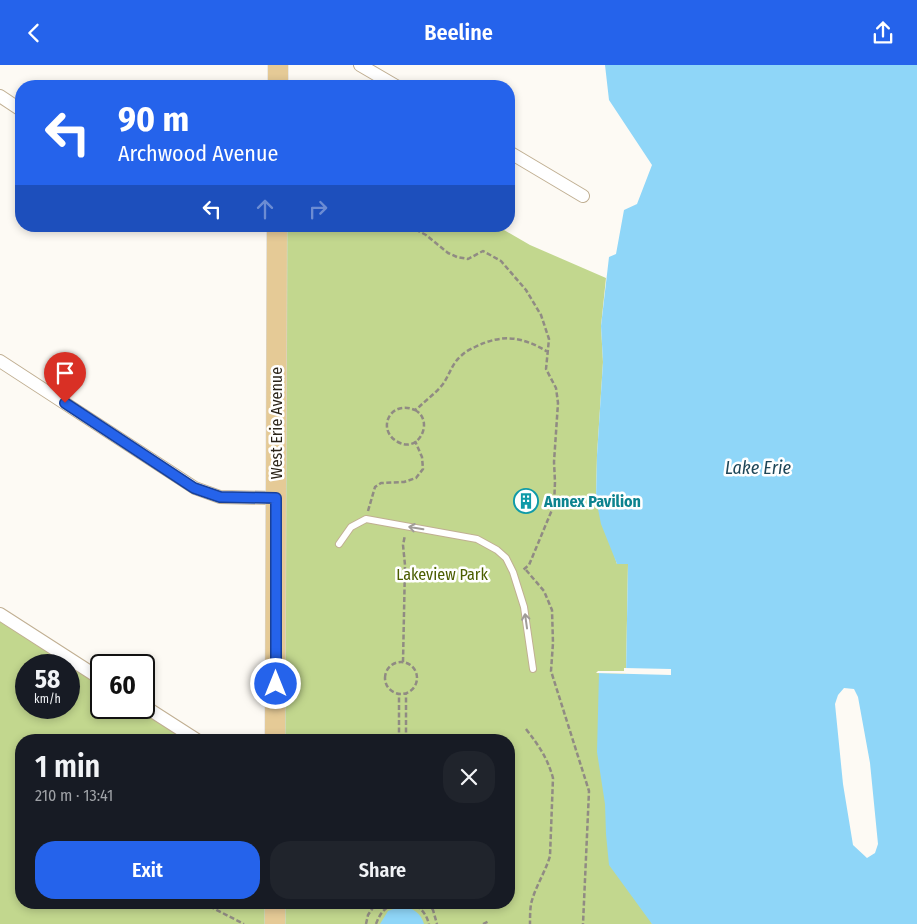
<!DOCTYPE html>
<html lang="en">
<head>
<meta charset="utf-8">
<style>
	body { margin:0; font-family:"Fira Sans Condensed",sans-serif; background:#20242c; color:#f1f3f6; height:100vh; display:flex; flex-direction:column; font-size:19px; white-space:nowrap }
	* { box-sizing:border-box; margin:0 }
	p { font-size:16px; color:#9ea1a6 }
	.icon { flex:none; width:28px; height:28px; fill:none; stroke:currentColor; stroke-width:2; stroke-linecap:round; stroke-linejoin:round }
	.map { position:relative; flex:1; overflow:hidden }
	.details { position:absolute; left:15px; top:669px; width:500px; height:175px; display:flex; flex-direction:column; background:#171b24; border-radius:20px; box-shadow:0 2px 8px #0003 }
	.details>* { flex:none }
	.hud { position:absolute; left:15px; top:15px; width:500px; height:152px; border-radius:20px; box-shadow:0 2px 8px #0003; background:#2563eb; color:#fff; overflow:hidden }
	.speed { position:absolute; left:15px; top:589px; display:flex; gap:10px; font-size:25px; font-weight:700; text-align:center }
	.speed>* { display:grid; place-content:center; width:65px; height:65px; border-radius:50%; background:#171b24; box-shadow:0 2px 8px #0003; line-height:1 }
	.speed small { font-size:12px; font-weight:400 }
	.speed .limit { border:2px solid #111; border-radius:8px; background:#fff; color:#111 }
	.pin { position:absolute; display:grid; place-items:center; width:42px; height:42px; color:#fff; margin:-51px -21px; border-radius:50% 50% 50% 0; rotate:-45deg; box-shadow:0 0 5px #0007 }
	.pin .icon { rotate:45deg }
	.me { position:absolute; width:55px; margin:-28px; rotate:0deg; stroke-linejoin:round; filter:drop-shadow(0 0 4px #0008) }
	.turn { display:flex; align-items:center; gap:18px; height:105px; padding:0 20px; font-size:22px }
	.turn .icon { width:65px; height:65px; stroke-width:2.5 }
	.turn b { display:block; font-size:35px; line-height:42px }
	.lanes { display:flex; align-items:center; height:48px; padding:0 20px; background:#0003; justify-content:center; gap:25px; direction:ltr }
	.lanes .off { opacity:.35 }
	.round { display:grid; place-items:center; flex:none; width:52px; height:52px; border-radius:20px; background:#20242c }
	.head { display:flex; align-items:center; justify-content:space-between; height:85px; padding:0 20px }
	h1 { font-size:30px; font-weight:600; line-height:38px }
	.cta { display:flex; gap:10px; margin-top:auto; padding:10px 20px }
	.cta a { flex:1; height:58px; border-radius:20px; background:#2563eb; color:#fff; font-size:20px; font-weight:600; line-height:58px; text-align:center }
	.cta a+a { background:#20242c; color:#f1f3f6 }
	header { display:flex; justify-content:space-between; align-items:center; height:65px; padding:0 20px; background:#2563eb; color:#fff; font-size:22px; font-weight:600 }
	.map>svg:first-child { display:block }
</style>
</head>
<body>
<header><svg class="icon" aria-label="back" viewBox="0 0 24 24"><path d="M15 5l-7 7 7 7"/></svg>Beeline<svg class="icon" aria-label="share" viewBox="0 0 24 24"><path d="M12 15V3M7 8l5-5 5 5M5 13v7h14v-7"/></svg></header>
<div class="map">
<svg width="917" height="859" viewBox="0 0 917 859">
	<rect width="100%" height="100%" fill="#fdfaf4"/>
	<!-- green -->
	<path fill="#c2d78e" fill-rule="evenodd" d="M277 161H497L530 180 606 213 601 261 603 297 597 390 596 434 617 499H628L626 609H599L652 859H0V549L101 614V642H144L197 675H21V838H509V675H275ZM26 600H69V642H26Z"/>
	<!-- water -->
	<path fill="#8fd6f8" d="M605 0H917V859H652L609 800 606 769 605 739 597 687 599 608 626 609 628 499H617L601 459 596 434 597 390 603 297 601 261 609 192 616 189 624 145 637 139 652 100 609 35Z
		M402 841C413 843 421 848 424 859H380L388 846Z"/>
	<!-- pier -->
	<path fill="#fdfaf4" d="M624 603 671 604V610L596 608 598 606H624Z
		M844 623 854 624 858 632 870 698 878 779 875 788 867 793 853 780 843 719 835 639 838 630Z"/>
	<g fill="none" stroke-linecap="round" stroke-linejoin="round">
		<defs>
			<path id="lane" d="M339 479 351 462 366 454 477 474 497 485 506 493 513 507 524 542 533 604"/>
			<path id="street" d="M360 0 396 21
				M0 31 21 45
				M509 87 583 131
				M0 296 195 423 220 432 276 433
				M0 549 101 614
				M144 641 197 675"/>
			<path id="primary" d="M278 21V0
				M275 675 277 161
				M275 859V838"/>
		</defs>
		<!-- lane casing -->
		<use href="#lane" stroke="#c0af92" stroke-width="8"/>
		<!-- street casing -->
		<use href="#street" stroke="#c0af92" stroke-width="14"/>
		<!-- primary casing -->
		<use href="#primary" stroke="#d9d8d6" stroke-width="21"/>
		<!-- path -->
		<path stroke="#908b83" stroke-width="2.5" stroke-dasharray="5 2.5" stroke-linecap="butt" d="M409 161 426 170 448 188 457 192 468 194 483 186 501 196 526 225 541 250 549 274 546 304 556 323 558 338 554 397 555 417 554 440 529 500 523 505
			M415 345C434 355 420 387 400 378 375 367 389 334 415 345L418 343C426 335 436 328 443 319 450 309 452 298 462 290 466 286 471 284 475 282 503 268 523 272 548 287
			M368 446 375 422 381 418 404 417 416 413 423 404 422 392 415 376
			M526 505 544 526 552 545 553 578 551 606 589 726 583 859
			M403 597 405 500 403 480 405 470
			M385 613a16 16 0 1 1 32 0a16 16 0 1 1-32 0Z
			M526 664C539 681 547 692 553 713L550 791C545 808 535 822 531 839 530 846 530 853 530 859
			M399 675V628
			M406 675V628
			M203 838 244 859
			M409 838C420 841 426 848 429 859
			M427 838 433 845 437 859
			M366 859 368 850 376 838
			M376 859C380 848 385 842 396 838
			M483 859 489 856"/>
		<!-- lane -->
		<use href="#lane" stroke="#fff" stroke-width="6"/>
		<!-- street -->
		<use href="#street" stroke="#fff" stroke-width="12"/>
		<!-- primary -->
		<use href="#primary" stroke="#e5ca96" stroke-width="20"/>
	</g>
	<!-- one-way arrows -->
	<defs><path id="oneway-shaft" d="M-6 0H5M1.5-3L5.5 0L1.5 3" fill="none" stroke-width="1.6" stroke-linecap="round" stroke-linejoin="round" transform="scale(1.25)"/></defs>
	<g stroke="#a09c98">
		<use href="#oneway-shaft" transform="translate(416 463) rotate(-171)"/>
		<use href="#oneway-shaft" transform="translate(526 556) rotate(-98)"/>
	</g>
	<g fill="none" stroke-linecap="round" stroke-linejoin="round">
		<defs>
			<path id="route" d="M65 338 194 423 220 432 276 433V619"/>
		</defs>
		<!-- route casing -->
		<use href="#route" stroke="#184099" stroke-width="12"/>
		<!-- route -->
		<use href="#route" stroke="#2563eb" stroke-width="9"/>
	</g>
	<!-- icons -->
	<defs>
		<symbol id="building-ring" viewBox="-11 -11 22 22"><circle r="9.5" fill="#fff" stroke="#0f9aa8" stroke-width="1.5"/><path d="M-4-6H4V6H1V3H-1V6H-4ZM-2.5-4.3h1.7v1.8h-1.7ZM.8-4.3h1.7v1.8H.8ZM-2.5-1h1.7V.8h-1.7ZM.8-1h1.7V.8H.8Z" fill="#0f9aa8"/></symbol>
	</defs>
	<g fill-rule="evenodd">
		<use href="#building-ring" x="512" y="422" width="28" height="28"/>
	</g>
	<g text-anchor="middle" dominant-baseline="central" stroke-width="5" stroke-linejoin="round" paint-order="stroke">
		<!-- street labels -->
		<g font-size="16" fill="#2b2419" stroke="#fff">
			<text transform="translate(276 358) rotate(-90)">West Erie Avenue</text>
		</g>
		<!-- culture labels -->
		<g font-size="16" font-weight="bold" fill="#0d838f" stroke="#fff" text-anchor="start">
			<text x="544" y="436">Annex Pavilion</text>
		</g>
		<!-- park labels -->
		<g font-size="16" fill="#4b5d00" stroke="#fff">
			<text x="442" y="509">Lakeview Park</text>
		</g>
		<!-- water labels -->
		<g font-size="18" font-style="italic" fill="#1e4658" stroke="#fff">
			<text x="758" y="403">Lake Erie</text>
		</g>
	</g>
</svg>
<div class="speed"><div>58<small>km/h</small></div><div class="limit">60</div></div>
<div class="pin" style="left:65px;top:338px;background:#d93025"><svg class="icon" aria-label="arrive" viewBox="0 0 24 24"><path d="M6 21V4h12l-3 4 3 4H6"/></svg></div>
<svg class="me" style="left:276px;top:619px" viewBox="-20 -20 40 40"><circle r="17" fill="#2563eb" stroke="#fff" stroke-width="3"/><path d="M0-11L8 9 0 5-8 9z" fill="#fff"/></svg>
<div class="hud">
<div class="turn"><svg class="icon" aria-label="left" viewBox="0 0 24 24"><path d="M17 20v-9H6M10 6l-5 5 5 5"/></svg><div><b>90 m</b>Archwood Avenue</div></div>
<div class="lanes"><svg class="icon" aria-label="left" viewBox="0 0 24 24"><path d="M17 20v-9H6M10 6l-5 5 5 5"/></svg><svg class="icon off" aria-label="ahead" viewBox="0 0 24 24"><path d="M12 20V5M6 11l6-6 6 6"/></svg><svg class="icon off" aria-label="right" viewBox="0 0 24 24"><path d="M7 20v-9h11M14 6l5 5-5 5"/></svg></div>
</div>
<section class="details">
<div class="head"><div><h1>1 min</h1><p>210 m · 13:41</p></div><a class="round"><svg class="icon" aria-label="close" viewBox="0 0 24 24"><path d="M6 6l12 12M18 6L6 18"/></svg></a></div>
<div class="cta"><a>Exit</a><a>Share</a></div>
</section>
</div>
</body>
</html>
